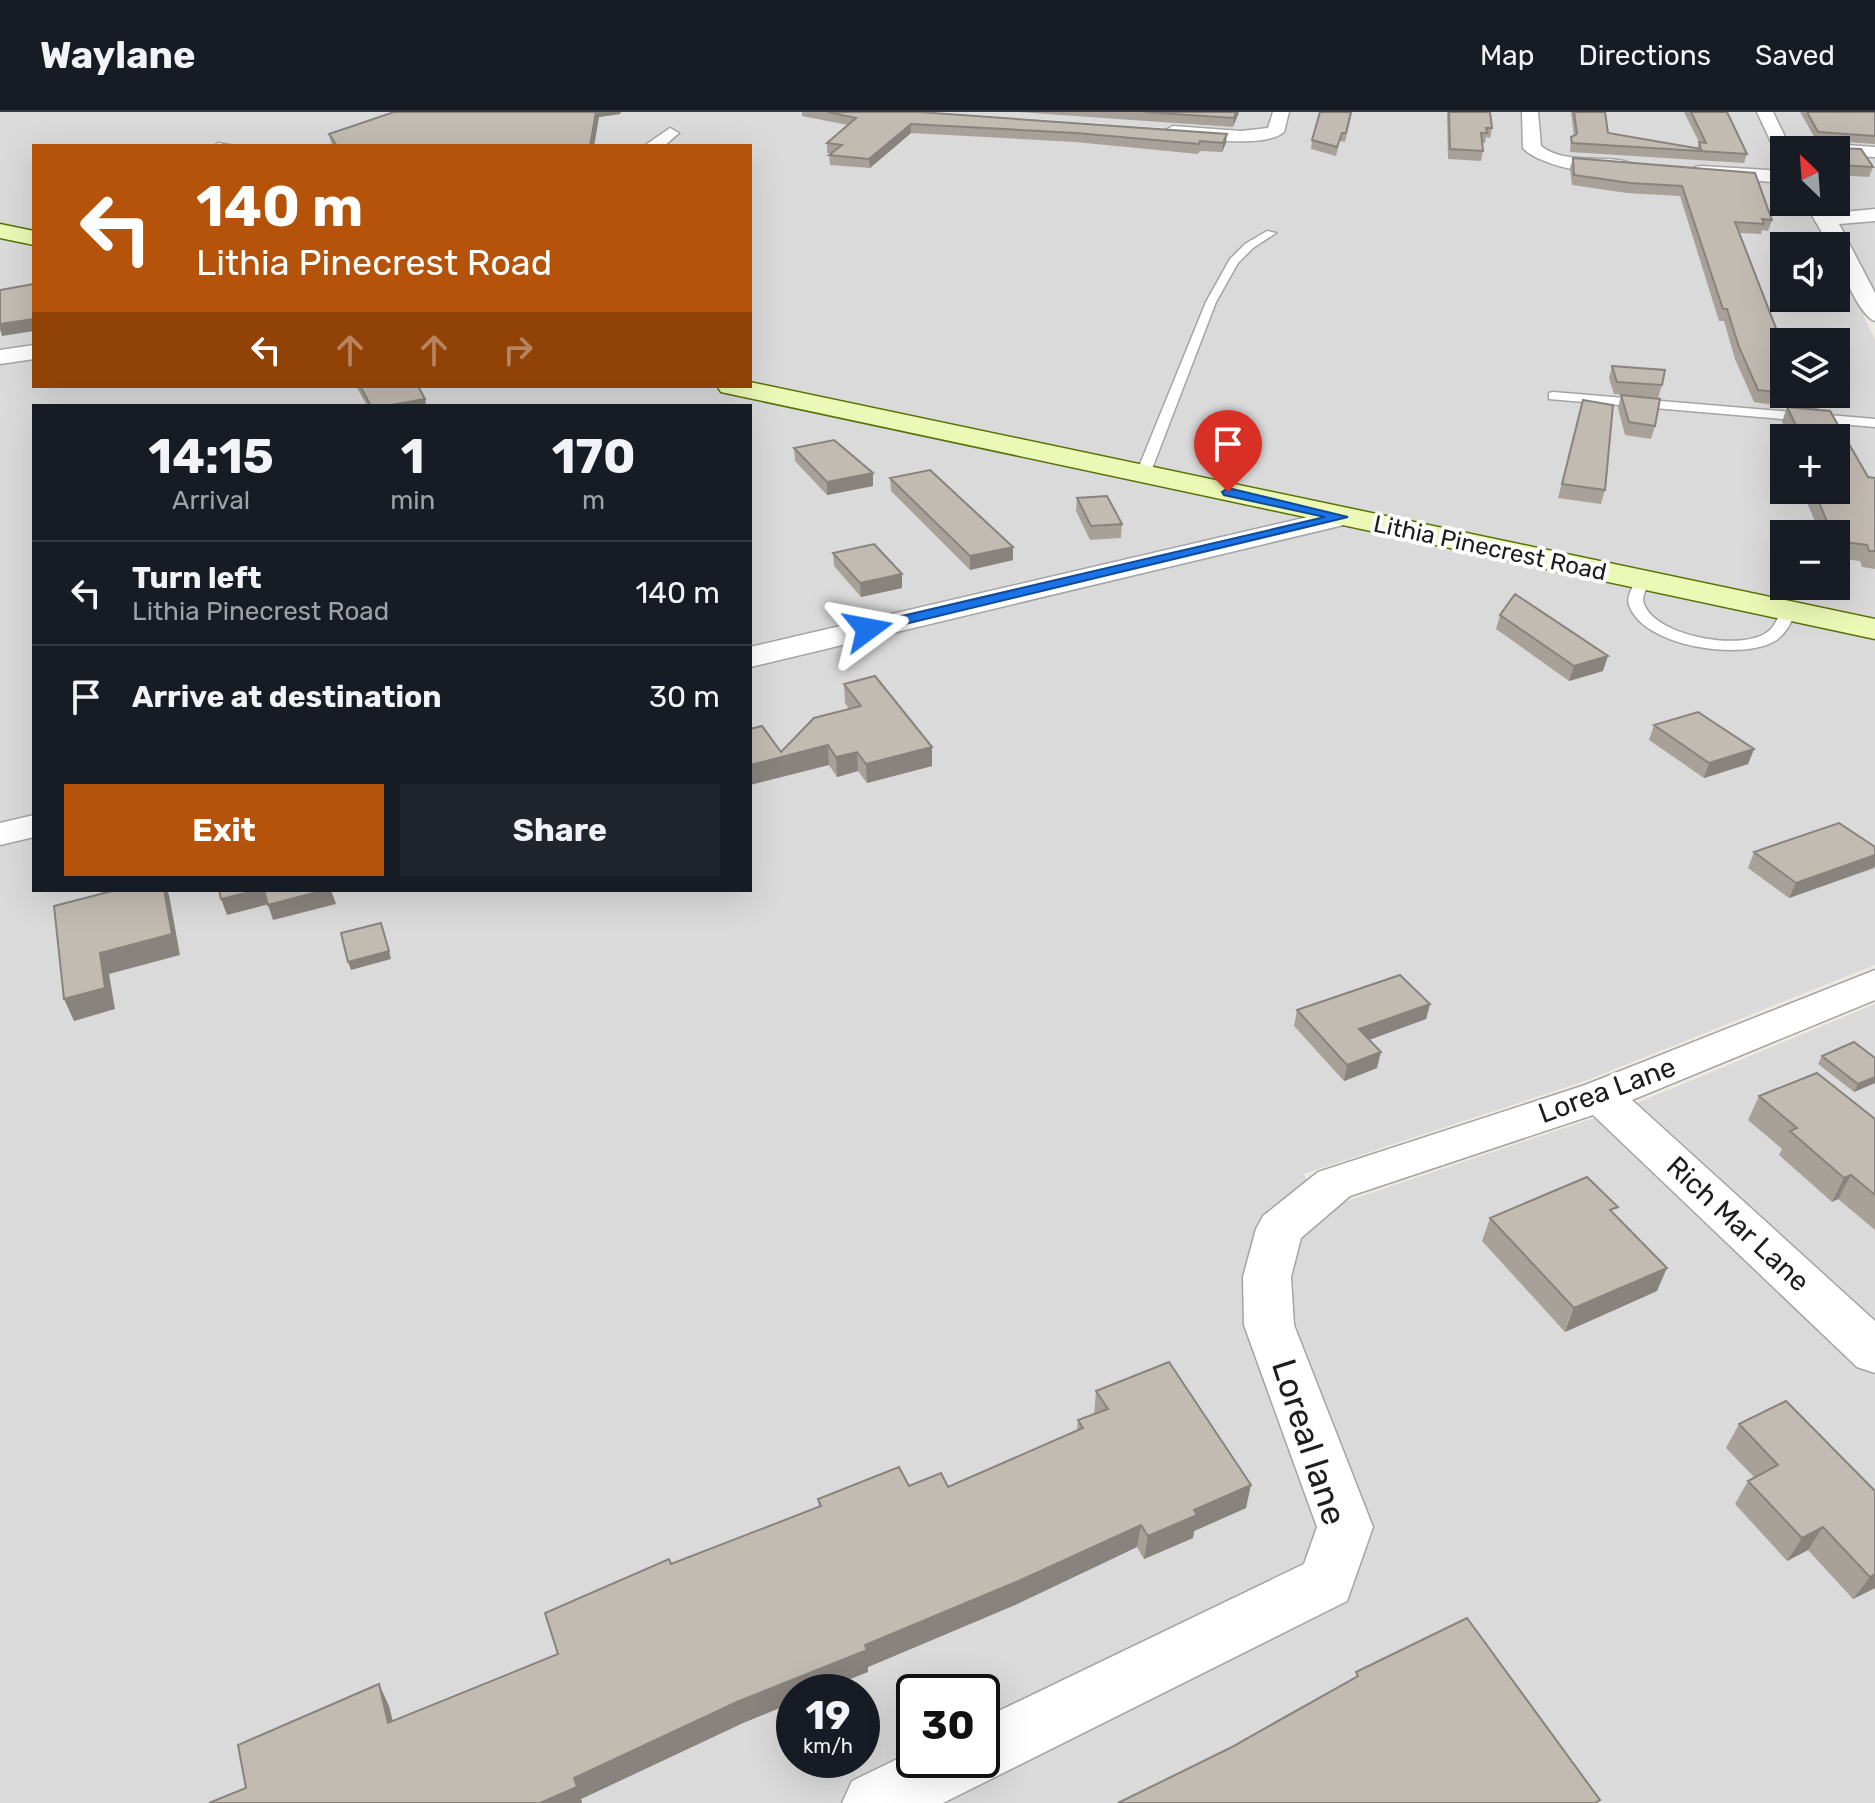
<!DOCTYPE html>
<html lang="en">
<head>
<meta charset="utf-8">
<style>
	body { margin:0; font-family:Rubik,sans-serif; background:#20242c; color:#f1f3f6; height:100vh; display:flex; flex-direction:column; font-size:30px; white-space:nowrap }
	* { box-sizing:border-box; margin:0 }
	p { font-size:26px; color:#9ea1a6 }
	.icon { flex:none; width:44px; height:44px; fill:none; stroke:currentColor; stroke-width:2; stroke-linecap:round; stroke-linejoin:round }
	.map { position:relative; flex:1; overflow:hidden }
	.drawer { position:absolute; left:32px; top:292px; width:720px; height:488px; display:flex; flex-direction:column; background:#171b24; border-radius:0px; box-shadow:0 8px 32px #0002 }
	.drawer>* { flex:none }
	.top-card { position:absolute; left:32px; top:32px; width:720px; height:244px; border-radius:0px; box-shadow:0 8px 32px #0002; background:#b45309; color:#fff; overflow:hidden }
	.needle { width:52px; rotate:335deg }
	.controls { position:absolute; left:1770px; top:24px; display:grid; gap:16px }
	.controls a { display:grid; place-items:center; width:80px; height:80px; border-radius:0px; background:#171b24; box-shadow:0 8px 32px #0002; font-size:40px }
	.speed { position:absolute; left:776px; top:1562px; display:flex; gap:16px; font-size:40px; font-weight:700; text-align:center }
	.speed>* { display:grid; place-content:center; width:104px; height:104px; border-radius:50%; background:#171b24; box-shadow:0 8px 32px #0002; line-height:1 }
	.speed small { font-size:20px; font-weight:400 }
	.speed .limit { border:4px solid #111; border-radius:12px; background:#fff; color:#111 }
	.pin { position:absolute; display:grid; place-items:center; width:68px; height:68px; color:#fff; margin:-82px -34px; border-radius:50% 50% 50% 0; rotate:-45deg; box-shadow:0 0 8px #0007 }
	.pin .icon { rotate:45deg }
	.me { position:absolute; width:88px; margin:-44px; rotate:77deg; stroke-linejoin:round; filter:drop-shadow(0 0 6px #0008) }
	.turn { display:flex; align-items:center; gap:28px; height:168px; padding:0 32px; font-size:36px }
	.turn .icon { width:104px; height:104px; stroke-width:2.5 }
	.turn b { display:block; font-size:56px; line-height:68px }
	.lanes { display:flex; align-items:center; height:76px; padding:0 32px; background:#0003; justify-content:center; gap:40px; direction:ltr }
	.lanes .off { opacity:.35 }
	.eta { display:flex; justify-content:space-evenly; align-items:center; height:136px; text-align:center }
	.eta b { font-size:48px; font-weight:700; line-height:56px }
	.action { display:flex; gap:16px; margin-top:auto; padding:16px 32px }
	.action a { flex:1; height:92px; border-radius:0px; background:#b45309; color:#fff; font-size:32px; font-weight:700; line-height:92px; text-align:center }
	.action a+a { background:#20242c; color:#f1f3f6 }
	ul { padding:0; list-style:none }
	li { display:flex; align-items:center; gap:24px; height:104px; padding:0 32px; border-top:2px solid #363941 }
	li div { flex:1 }
	li b { display:block; font-size:30px }
	li em { font-style:normal }
	header { display:flex; align-items:center; gap:48px; box-sizing:border-box; height:112px; padding:0 40px; background:#171b24; border-bottom:2px solid #363941 }
	header strong { font-size:38px }
	nav { display:flex; gap:44px; margin-inline-start:auto; font-size:28px }
	.map>svg:first-child { display:block }
</style>
</head>
<body>
<header>
<strong>Waylane</strong>
<nav><a>Map</a><a>Directions</a><a>Saved</a></nav>
</header>
<div class="map">
<svg width="1875" height="1691" viewBox="0 0 1875 1691">
	<rect width="100%" height="100%" fill="#eeece2"/>
	<!-- residential -->
	<path fill="#dbdada" fill-rule="evenodd" d="M0 0H878L1241 26 1283 21 1289 0H1522L1524 35 1538 45 1784 67V90H1805L1831 134H1784V186H1836V144L1875 228V510L750 273V34H662L679 20 666 18 645 34H34V122L0 114ZM1784 230H1836V282H1784ZM1784 326H1836V378H1784ZM1784 422H1836V474H1784Z
		M939 0H1273L1267 18 1239 21Z
		M1539 0H1757L1784 62 1557 45 1541 36Z
		M1774 0H1875V37L1789 32Z
		M1836 40 1875 42V99L1834 104 1824 90H1836Z
		M1875 108V179L1838 110Z
		M0 123 34 131V236L0 241Z
		M34 244V274H704L1310 404 750 536V294H34V704L0 712V249Z
		M1346 412 1875 524V853L1585 969 1303 1062 1329 1095 1600 1004 1875 1264V1691H0V733L34 725V778H750V554ZM794 1580H862V1648H794ZM914 1580H982V1648H914Z
		M1875 892V1216L1632 993Z"/>
	<g fill="none" stroke-linecap="round" stroke-linejoin="round">
		<defs>
			<path id="lane" d="M218 31 235 34H214Z
				M1267 119 1276 121 1253 136 1238 151 1216 190 1150 362 1138 365 1136 362 1206 190 1230 147 1245 132Z
				M1553 280 1875 307V315L1549 287V281Z
				M1644 464 1651 468C1648 475 1641 483 1644 492 1656 525 1746 541 1770 518 1776 512 1779 503 1783 496L1788 494 1796 499C1791 511 1786 522 1775 529 1742 549 1643 535 1629 493 1626 483 1634 473 1639 465Z"/>
			<path id="street" d="M1273 0H1289L1284 20C1265 37 1199 26 1173 24L1164 19 1173 14 1241 19 1268 16Z
				M1522 0H1538L1541 34C1568 56 1618 39 1634 54 1617 71 1539 55 1523 36Z
				M1757 0H1773L1787 29 1875 35V45L1836 43V38H1784V46L1778 45Z
				M670 16 679 21 664 34H644Z
				M1701 54 1784 59V71L1695 63 1692 59 1695 55Z
				M1804 90H1824L1832 101 1875 97V109L1839 112 1875 181V209C1860 205 1836 150 1836 134H1830Z
				M34 233V247L0 252V238Z
				M1342 397 1352 399 1356 405 1352 411 750 555V535Z
				M34 703V725L0 733V711Z
				M1875 858V888L1632 988 1875 1209V1261L1857 1255 1593 1003 1350 1084 1301 1126 1291 1165 1294 1213 1373 1415 1347 1489 943 1691H842L852 1669 914 1639V1648H982V1607L1304 1452 1317 1415 1244 1213 1243 1165 1256 1117 1263 1104 1318 1060 1585 973Z"/>
			<path id="secondary" d="M0 112 34 119V133L0 126Z
				M750 270 1875 507V527L730 282 721 280 717 274H750Z"/>
		</defs>
		<!-- lane casing -->
		<use href="#lane" stroke="#a4a4a4" stroke-width="3"/>
		<!-- street casing -->
		<use href="#street" stroke="#a4a4a4" stroke-width="3"/>
		<!-- secondary casing -->
		<use href="#secondary" stroke="#577206" stroke-width="3"/>
		<!-- lane -->
		<use href="#lane" fill="#fff" fill-rule="evenodd"/>
		<!-- street -->
		<use href="#street" fill="#fff" fill-rule="evenodd"/>
		<!-- secondary -->
		<use href="#secondary" fill="#ecf9b6" fill-rule="evenodd"/>
	</g>
	<!-- wall -->
	<path fill="#a7a199" d="M802 0H920L1226 31 1222 40 1200 39 1198 42 1075 30 911 21 870 56 830 53 829 43 832 41H827V31L848 13 802 4Z
		M1018 0H1239L1233 15Z
		M1320 0H1352L1345 30 1340 29 1336 44 1311 37 1312 28Z
		M1447 0H1490L1492 16 1490 26 1486 25 1485 31H1482L1483 39 1481 49 1448 47Z
		M1571 0H1605L1608 21 1697 37 1699 30 1684 0H1727L1747 42 1744 51 1570 40 1571 25 1574 24Z
		M1800 0H1875V32L1816 28Z
		M620 2 599 5 594 34H332L329 22Z
		M1826 31 1839 36 1873 55 1869 65 1836 63V38H1824Z
		M1573 46 1755 61 1772 108 1768 119 1762 118 1761 122 1739 121 1784 282 1821 287 1817 298 1868 365 1875 366V457L1862 455 1860 449 1836 446V422H1820L1802 378H1836V326H1789L1782 310 1787 295 1754 290 1735 247 1724 209H1719L1680 84 1627 81 1572 73 1570 56Z
		M1612 254 1662 273 1658 286 1614 282 1609 266Z
		M356 274H418L425 287 426 294H367Z
		M1621 283 1655 314 1651 327 1625 323 1618 296Z
		M1583 288 1605 378 1601 392 1558 386Z
		M794 336 873 361V374L827 383 795 349Z
		M890 366 1013 448 970 458 891 379Z
		M1077 386 1122 412 1121 426 1090 428 1076 399Z
		M833 441 902 462V476L861 485 834 454Z
		M1500 503 1603 559 1569 569 1496 517Z
		M844 572 932 654 867 671 858 659 837 665 829 653 781 640 849 597 845 591Z
		M1654 613 1754 637 1748 652 1704 666 1649 628Z
		M1754 740 1875 756 1789 786 1748 756Z
		M1430 892 1426 907 1369 928 1377 956 1344 969 1294 914 1297 898Z
		M1822 944 1875 946V971L1854 980 1818 952Z
		M1759 984 1875 1007V1118L1838 1087 1832 1090 1779 1043 1782 1037 1748 1008Z
		M1490 1106 1657 1179 1565 1220 1482 1129Z
		M1096 1279 1246 1396 1194 1419 1193 1426 1144 1447 1137 1435 1015 1493 868 1555V1560L794 1580V1590L743 1611 581 1687 582 1691H209L246 1676 389 1594 393 1609 558 1542 671 1452 819 1395 818 1387 909 1374 948 1375 1077 1318 1078 1308 1094 1302Z
		M1739 1312 1875 1379V1476L1853 1487 1808 1438 1787 1449 1735 1392 1748 1369 1754 1365 1726 1336Z"/>
	<!-- shaded-wall -->
	<path fill="#88837d" d="M596 0H621L620 2 599 5 594 34H590Z
		M1236 0H1239L1233 15 1234 6Z
		M911 12V21L870 56 869 47Z
		M1227 22 1226 31 1222 40 1223 31Z
		M34 207V219L2 224 0 217V212Z
		M425 287 426 294H385Z
		M873 361V374L827 383V370Z
		M1013 435V448L970 458V444Z
		M902 462V476L861 485 860 471Z
		M1608 544 1603 559 1569 569 1574 554Z
		M828 633 829 653 750 673V653Z
		M932 635V654L867 671 866 652Z
		M1754 637 1748 652 1704 666 1709 651Z
		M857 640 858 659 837 665 836 645Z
		M1875 743V755L1789 786 1796 771Z
		M164 778H167L169 783 180 843 109 862 115 897 74 909 64 887 100 841Z
		M258 778H264L269 792 227 803 221 787Z
		M325 778H331L336 792 273 808 268 793Z
		M389 839 391 847 351 858 348 850Z
		M1430 892 1426 907 1355 933 1359 917Z
		M1381 940 1377 956 1344 969 1347 953Z
		M1875 965V971L1854 980 1858 972Z
		M1851 1063 1838 1087 1832 1090 1844 1066Z
		M1667 1156 1657 1179 1565 1220 1574 1196Z
		M1251 1373 1246 1396 1194 1419 1193 1426 1144 1447 1148 1424 1194 1398Z
		M1141 1413 1137 1435 1015 1493 868 1555V1560L818 1580H794V1590L743 1611 581 1687 582 1691H540L574 1666 739 1589Z
		M1823 1415 1808 1438 1787 1449 1802 1426Z
		M1875 1462V1476L1853 1487 1870 1465Z
		M379 1572 389 1594 398 1633 388 1611Z"/>
	<!-- building -->
	<path fill="#c2bbb2" stroke="#88837d" stroke-width="2" d="M394 0H596L590 34H337L329 22Z
		M828 0H920L1227 22 1223 31 1200 29 1199 32 1076 21 911 12 869 47 829 43 842 33 827 31 856 6Z
		M1145 0H1236L1234 6Z
		M1320 0H1351L1346 21H1342L1337 35 1312 28Z
		M1449 0H1490L1492 16H1486L1487 21H1481L1483 39 1450 37Z
		M1574 0H1605L1608 21 1701 37 1699 30 1706 31 1691 0H1727L1747 42 1572 31 1571 25 1577 22Z
		M1807 0H1875V24L1818 20Z
		M1826 31H1836L1839 36 1861 37 1873 55 1838 53 1836 49V38H1830Z
		M1573 46 1755 61 1772 108 1762 107 1764 112 1735 110 1784 237V281L1758 278 1739 235 1727 197H1723L1682 74 1630 71 1574 63Z
		M34 172V207L0 212V178Z
		M1612 254 1665 258 1662 273 1617 270Z
		M360 274H418L425 287 385 294H371Z
		M1788 282H1819L1821 287Z
		M1621 283 1660 287 1655 314 1629 310Z
		M1583 288 1613 293 1605 378 1562 372Z
		M1787 295 1830 299 1868 365 1875 366V439H1869L1867 433 1836 429V422H1832L1814 378H1836V326H1802Z
		M834 328 873 361 827 370 794 336Z
		M930 358 1013 435 970 444 890 366Z
		M1107 384 1122 412 1091 414 1077 386Z
		M874 432 902 462 860 471 833 441Z
		M1515 482 1608 544 1574 554 1500 503Z
		M875 564 932 635 866 652 857 640 836 645 828 633 750 653V617L762 614 781 640 814 606 861 594 844 572Z
		M1698 600 1754 637 1709 651 1654 613Z
		M1839 711 1875 735V743L1796 771 1754 740Z
		M116 778H164L172 822 100 841 105 876 64 887 54 794Z
		M219 778H258L221 787Z
		M264 778H325L268 793Z
		M381 811 389 839 348 850 341 821Z
		M1400 863 1430 892 1359 917 1381 940 1347 953 1297 898Z
		M1854 930 1875 946V965L1858 972 1822 944Z
		M1817 961 1875 1007V1083L1851 1063 1844 1066 1790 1019 1797 1016 1759 984Z
		M1587 1065 1618 1095 1610 1098 1667 1156 1574 1196 1490 1106Z
		M1169 1250 1251 1373 1194 1398 1197 1403 1148 1424 1141 1413 1016 1470 865 1533 867 1538 739 1589 574 1666 577 1675 540 1691H209L246 1676 238 1633 379 1572 388 1611 558 1542 545 1501 669 1447 671 1452 821 1394 818 1387 899 1355 909 1374 941 1361 948 1375 1083 1316 1078 1308 1108 1297 1096 1279Z
		M1786 1289 1875 1379V1462L1870 1465 1823 1415 1802 1426 1748 1369 1778 1353 1739 1312Z
		M1467 1506 1600 1688 1595 1691H1118L1230 1636 1358 1564 1356 1560Z"/>
	<!-- route -->
	<path fill="#1a73e8" stroke="#114b97" stroke-width="2" d="M1228 376 1348 405 868 521 861 517 868 512 1325 405 1224 383 1222 380Z"/>
	<g text-anchor="middle" dominant-baseline="central" stroke-width="8" stroke-linejoin="round" paint-order="stroke">
		<!-- far-street labels -->
		<g font-size="24" fill="#1d1d1d" stroke="#fff">
			<text transform="translate(1490 436) rotate(12)">Lithia Pinecrest Road</text>
		</g>
		<!-- street labels -->
		<g font-size="28" fill="#1d1d1d" stroke="#fff">
			<text transform="translate(1607 978) rotate(-20)">Lorea Lane</text>
			<text transform="translate(1738 1112) rotate(43)">Rich Mar Lane</text>
		</g>
		<!-- near-street labels -->
		<g font-size="34" fill="#1d1d1d" stroke="#fff">
			<text transform="translate(1309 1330) rotate(72)">Loreal lane</text>
		</g>
	</g>
</svg>
<div class="controls">
<a><svg class="needle" viewBox="-14 -14 28 28"><path d="M0-13l5 13h-10z" fill="#e53935"/><path d="M0 13l5-13h-10z" fill="#9ea1a6"/></svg></a>
<a><svg class="icon" aria-label="sound" viewBox="0 0 24 24"><path d="M4 9h4l5-4v14l-5-4H4zM17 9q2 3 0 6"/></svg></a>
<a><svg class="icon" aria-label="layers" viewBox="0 0 24 24"><path d="M12 4l9 5-9 5-9-5zM3 14l9 5 9-5"/></svg></a>
<a>+</a>
<a>−</a>
</div>
<div class="speed"><div>19<small>km/h</small></div><div class="limit">30</div></div>
<div class="pin" style="left:1228px;top:380px;background:#d93025"><svg class="icon" aria-label="arrive" viewBox="0 0 24 24"><path d="M6 21V4h12l-3 4 3 4H6"/></svg></div>
<svg class="me" style="left:868px;top:517px" viewBox="-20 -20 40 40"><path d="M0-17L14 15 0 8-14 15z" fill="#1a73e8" stroke="#fff" stroke-width="4"/></svg>
<div class="top-card">
<div class="turn"><svg class="icon" aria-label="left" viewBox="0 0 24 24"><path d="M17 20v-9H6M10 6l-5 5 5 5"/></svg><div><b>140 m</b>Lithia Pinecrest Road</div></div>
<div class="lanes"><svg class="icon" aria-label="left" viewBox="0 0 24 24"><path d="M17 20v-9H6M10 6l-5 5 5 5"/></svg><svg class="icon off" aria-label="ahead" viewBox="0 0 24 24"><path d="M12 20V5M6 11l6-6 6 6"/></svg><svg class="icon off" aria-label="ahead" viewBox="0 0 24 24"><path d="M12 20V5M6 11l6-6 6 6"/></svg><svg class="icon off" aria-label="right" viewBox="0 0 24 24"><path d="M7 20v-9h11M14 6l5 5-5 5"/></svg></div>
</div>
<section class="drawer">
<div class="eta">
<div><b>14:15</b><p>Arrival</p></div>
<div><b>1</b><p>min</p></div>
<div><b>170</b><p>m</p></div>
</div>
<ul>
<li><svg class="icon" aria-label="left" viewBox="0 0 24 24"><path d="M17 20v-9H6M10 6l-5 5 5 5"/></svg><div><b>Turn left</b><p>Lithia Pinecrest Road</p></div><em>140 m</em></li>
<li><svg class="icon" aria-label="arrive" viewBox="0 0 24 24"><path d="M6 21V4h12l-3 4 3 4H6"/></svg><div><b>Arrive at destination</b></div><em>30 m</em></li>
</ul>
<div class="action"><a>Exit</a><a>Share</a></div>
</section>
</div>
</body>
</html>
